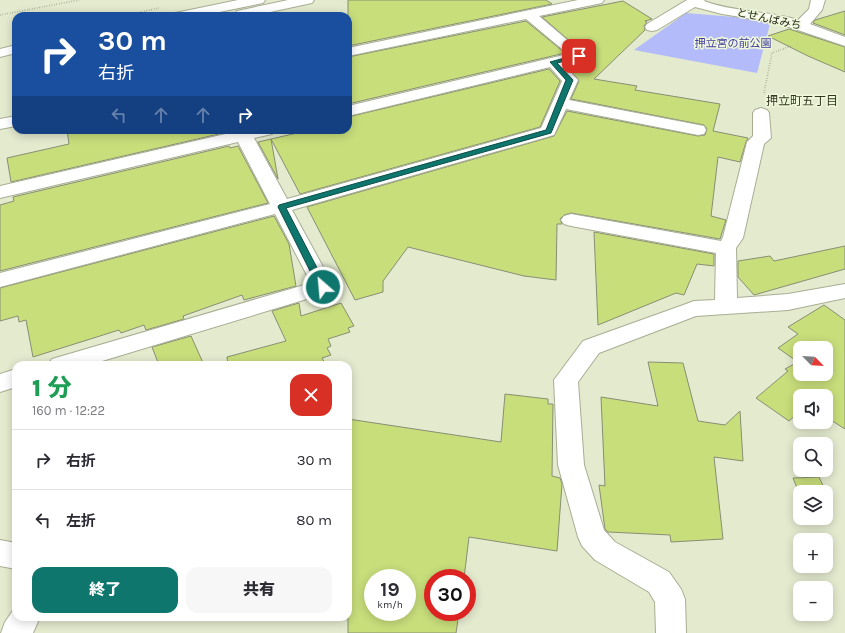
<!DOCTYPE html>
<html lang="ja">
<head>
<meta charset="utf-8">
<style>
	body { margin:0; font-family:Karla,"Noto Sans JP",sans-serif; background:#f7f7f7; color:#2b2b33; height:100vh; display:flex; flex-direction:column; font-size:15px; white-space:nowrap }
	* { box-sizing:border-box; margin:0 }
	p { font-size:13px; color:#7c7c81 }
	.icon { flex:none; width:22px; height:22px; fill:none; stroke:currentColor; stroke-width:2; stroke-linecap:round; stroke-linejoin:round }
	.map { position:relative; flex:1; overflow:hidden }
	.drawer { position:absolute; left:12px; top:361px; width:340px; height:260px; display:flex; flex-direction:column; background:#fff; border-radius:12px; box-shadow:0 2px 10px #0003 }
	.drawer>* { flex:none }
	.hud { position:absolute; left:12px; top:12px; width:340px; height:122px; border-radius:12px; box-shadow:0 2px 10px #0003; background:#1a4fa0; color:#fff; overflow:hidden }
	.needle { width:26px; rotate:115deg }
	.tools { position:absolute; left:793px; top:341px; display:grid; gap:8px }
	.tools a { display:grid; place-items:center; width:40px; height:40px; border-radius:8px; background:#fff; box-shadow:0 2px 10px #0003; font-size:20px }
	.speed { position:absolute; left:364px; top:569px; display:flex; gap:8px; font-size:20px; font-weight:700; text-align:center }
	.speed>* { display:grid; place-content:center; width:52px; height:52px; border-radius:50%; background:#fff; box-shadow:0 2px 10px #0003; line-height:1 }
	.speed small { font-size:10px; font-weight:400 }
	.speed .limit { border:6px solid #d22; background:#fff; color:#111 }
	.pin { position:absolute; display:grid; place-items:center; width:34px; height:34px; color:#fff; margin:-17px; border-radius:8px; box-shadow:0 2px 6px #0006 }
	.me { position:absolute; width:44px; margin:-22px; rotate:333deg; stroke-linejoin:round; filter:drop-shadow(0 0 3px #0008) }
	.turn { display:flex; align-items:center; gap:14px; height:84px; padding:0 20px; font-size:18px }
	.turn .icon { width:52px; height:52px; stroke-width:2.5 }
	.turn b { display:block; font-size:28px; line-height:34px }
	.lanes { display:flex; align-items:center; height:38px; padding:0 20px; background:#0003; justify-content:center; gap:20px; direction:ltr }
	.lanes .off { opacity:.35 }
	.round { display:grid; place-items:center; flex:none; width:42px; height:42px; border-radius:12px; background:#f7f7f7 }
	.head { display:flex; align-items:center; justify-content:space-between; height:68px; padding:0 20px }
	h1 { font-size:24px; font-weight:800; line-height:30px; color:#1e9e55 }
	.action { display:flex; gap:8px; margin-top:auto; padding:8px 20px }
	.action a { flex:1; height:46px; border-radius:12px; background:#0f766e; color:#fff; font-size:16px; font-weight:800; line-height:46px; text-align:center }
	.action a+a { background:#f7f7f7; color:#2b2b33 }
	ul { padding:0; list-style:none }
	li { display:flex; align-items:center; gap:12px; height:60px; padding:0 20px; border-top:1px solid #e1e1e2 }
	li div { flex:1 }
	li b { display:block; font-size:15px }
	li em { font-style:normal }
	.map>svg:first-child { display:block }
</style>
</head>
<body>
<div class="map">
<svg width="845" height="633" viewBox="0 0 845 633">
	<rect width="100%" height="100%" fill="#e3eace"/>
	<!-- green -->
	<path fill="#b3bbfa" d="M686 13 771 20 757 73 634 50Z"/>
	<!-- building -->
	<path fill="#c8de7b" stroke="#888e74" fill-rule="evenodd" d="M348 0H546L552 4 348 46Z
		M623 1 652 19 645 21 647 22 644 26 645 30 594 79 637 86 635 90 720 104 713 131 748 138 746 142 740 162 718 157 711 216 726 220 720 239 571 213 564 215 560 219 562 224H557L556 280 524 276 408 247 383 281V292L355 300 307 207 554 136 567 111 698 136 705 135 707 129 704 125 571 99 579 81 566 65 584 60 587 56 542 17Z
		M845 11V35L813 23 815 20Z
		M526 21 565 53 348 104V57Z
		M789 29 845 47V72L808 56 768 36Z
		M549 69 560 81 540 127 300 194 271 139 278 179 258 142 310 130H348V117Z
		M67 130H222L223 133 11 182 7 158 69 144Z
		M229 146 230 148 238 146 268 203 0 271V205L14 201 13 197Z
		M274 216 289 244 296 286 244 300 242 295 183 316 184 319 146 330 144 325 121 333 119 330 33 357 26 320 19 322 18 316 0 321V288Z
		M594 232 714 254V266L697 264 684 295 676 293 598 325Z
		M845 246V269L754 295 738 277V261L770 256 774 261Z
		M299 303 301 316 341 303 354 326 348 328 350 332 328 339 331 346 327 348 331 355 322 358 326 365H228L227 357 286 341 272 311Z
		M824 305 845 320V429L826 417V396H800V411L789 421 756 398 788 371 785 369 798 362 778 348 798 334 788 327ZM800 348H826V374H800Z
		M191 336 204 365H159L152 347Z
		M648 362 683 363 698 421 725 425 740 411 743 461 714 457 723 539 671 542 670 535 608 532 605 529 599 485 605 486 601 397 658 406Z
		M505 394 548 399V404H553L552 476 560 478 562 484 557 551 469 537 464 578H433V612H459L456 633H348V419L501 442ZM373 578H407V612H373Z
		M819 477 826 492H800V495L793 478Z"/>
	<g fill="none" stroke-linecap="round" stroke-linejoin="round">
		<defs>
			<path id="minor" d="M238 0H265L263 3 258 4 200 16H173L175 13 180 12Z
				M288 0H314L312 3 252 16H237L235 14 237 11Z
				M578 0H604L602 3 539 16 586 56 584 59 563 64 578 80 569 100 704 126 706 130 704 134 698 135 566 109 554 135 292 210 334 287 330 292 89 365H48L52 359 311 283 275 214 0 287V273L270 204 238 142 0 198V186L234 132 233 130H274L272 134 254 138 287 199 541 128 562 81 550 67 348 116V106L568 54 526 19 348 56V48Z
				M687 0H705L704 1C734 12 767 11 798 20L809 9 811 0H825L822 10 810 24 845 37V46L777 23 722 14 695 7 657 30 652 31 647 30 645 27 647 24Z
				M16 45V53L0 57V49Z
				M761 108 767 110 769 113 771 138 764 144 743 238 736 248 737 298 788 294 845 284V298L788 310 696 316 599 353 578 382 584 465 604 530 615 542 669 572 681 589 685 599 686 633H656L655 602 649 592 595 560 582 546 578 537 558 465 554 380 583 341 686 304 694 301 715 300 716 253 571 226 564 224 561 220 564 216 571 214 721 241 723 237 747 142 753 136V113L755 110Z
				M16 116V126L0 129V119Z
				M16 369V387L0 392V374Z
				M0 540 16 543V569L0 566Z
				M16 606V617H40L33 633H1L5 622Z"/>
		</defs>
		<!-- minor casing -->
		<use href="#minor" stroke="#a7ae93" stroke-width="2"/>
		<!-- path -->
		<path stroke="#808471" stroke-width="1.5" stroke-dasharray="0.5 2" stroke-linecap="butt" d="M0 15 79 0
			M122 16 159 8
			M764 93 772 53 791 46"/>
		<!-- minor -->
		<use href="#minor" fill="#fff" fill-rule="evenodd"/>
	</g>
	<!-- route -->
	<path fill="#0f766e" stroke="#0a4d48" d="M579 54 582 56 581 57 557 63 573 80 551 133 286 208 327 287 326 289H319L278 207 279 205 546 130 566 80 550 62Z"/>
	<g text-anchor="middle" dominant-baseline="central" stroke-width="3" stroke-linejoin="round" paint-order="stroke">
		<!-- far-street labels -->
		<g font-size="11" fill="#22241a" stroke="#f0f8db">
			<text transform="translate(769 19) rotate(12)">とせんばみち</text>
		</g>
		<!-- far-park labels -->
		<g font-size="11" fill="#3f3b9f" stroke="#f0f8db">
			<text x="733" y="43">押立宮の前公園</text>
		</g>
		<!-- far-neighbourhood labels -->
		<g font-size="12" fill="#313720" stroke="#f0f8db">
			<text x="802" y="101">押立町五丁目</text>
		</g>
	</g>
</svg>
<div class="tools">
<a><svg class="needle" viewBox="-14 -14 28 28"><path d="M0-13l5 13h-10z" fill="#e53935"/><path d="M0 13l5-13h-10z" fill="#7c7c81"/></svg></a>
<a><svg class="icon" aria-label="sound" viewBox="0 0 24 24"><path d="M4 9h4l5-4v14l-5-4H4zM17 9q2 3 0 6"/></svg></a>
<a><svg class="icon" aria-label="search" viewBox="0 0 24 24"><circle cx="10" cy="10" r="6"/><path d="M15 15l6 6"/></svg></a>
<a><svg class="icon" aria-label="layers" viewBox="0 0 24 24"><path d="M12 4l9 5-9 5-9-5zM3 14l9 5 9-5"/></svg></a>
<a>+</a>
<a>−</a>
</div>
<div class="speed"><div>19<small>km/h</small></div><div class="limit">30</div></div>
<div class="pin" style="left:579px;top:56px;background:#d93025"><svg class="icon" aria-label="arrive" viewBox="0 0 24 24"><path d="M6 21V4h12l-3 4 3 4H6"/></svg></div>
<svg class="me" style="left:323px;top:287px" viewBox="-20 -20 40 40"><circle r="17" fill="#0f766e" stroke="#fff" stroke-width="3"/><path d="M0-11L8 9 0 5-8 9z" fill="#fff"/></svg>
<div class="hud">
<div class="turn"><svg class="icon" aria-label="right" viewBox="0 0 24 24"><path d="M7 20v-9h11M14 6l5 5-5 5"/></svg><div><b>30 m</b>右折</div></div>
<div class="lanes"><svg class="icon off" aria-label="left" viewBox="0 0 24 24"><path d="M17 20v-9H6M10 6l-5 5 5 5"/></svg><svg class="icon off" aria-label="ahead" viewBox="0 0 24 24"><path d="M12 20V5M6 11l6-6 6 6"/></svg><svg class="icon off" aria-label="ahead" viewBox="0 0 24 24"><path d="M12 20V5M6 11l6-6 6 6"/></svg><svg class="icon" aria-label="right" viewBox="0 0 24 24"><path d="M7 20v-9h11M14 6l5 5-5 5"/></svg></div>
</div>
<section class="drawer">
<div class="head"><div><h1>1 分</h1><p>160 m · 12:22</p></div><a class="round" style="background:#d93025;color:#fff"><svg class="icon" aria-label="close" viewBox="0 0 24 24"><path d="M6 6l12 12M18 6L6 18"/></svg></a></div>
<ul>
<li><svg class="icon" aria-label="right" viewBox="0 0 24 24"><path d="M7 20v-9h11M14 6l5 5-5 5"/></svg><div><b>右折</b></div><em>30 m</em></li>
<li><svg class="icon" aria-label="left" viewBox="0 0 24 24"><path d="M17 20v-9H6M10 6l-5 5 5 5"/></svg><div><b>左折</b></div><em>80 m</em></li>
</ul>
<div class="action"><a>終了</a><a>共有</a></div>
</section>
</div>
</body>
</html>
